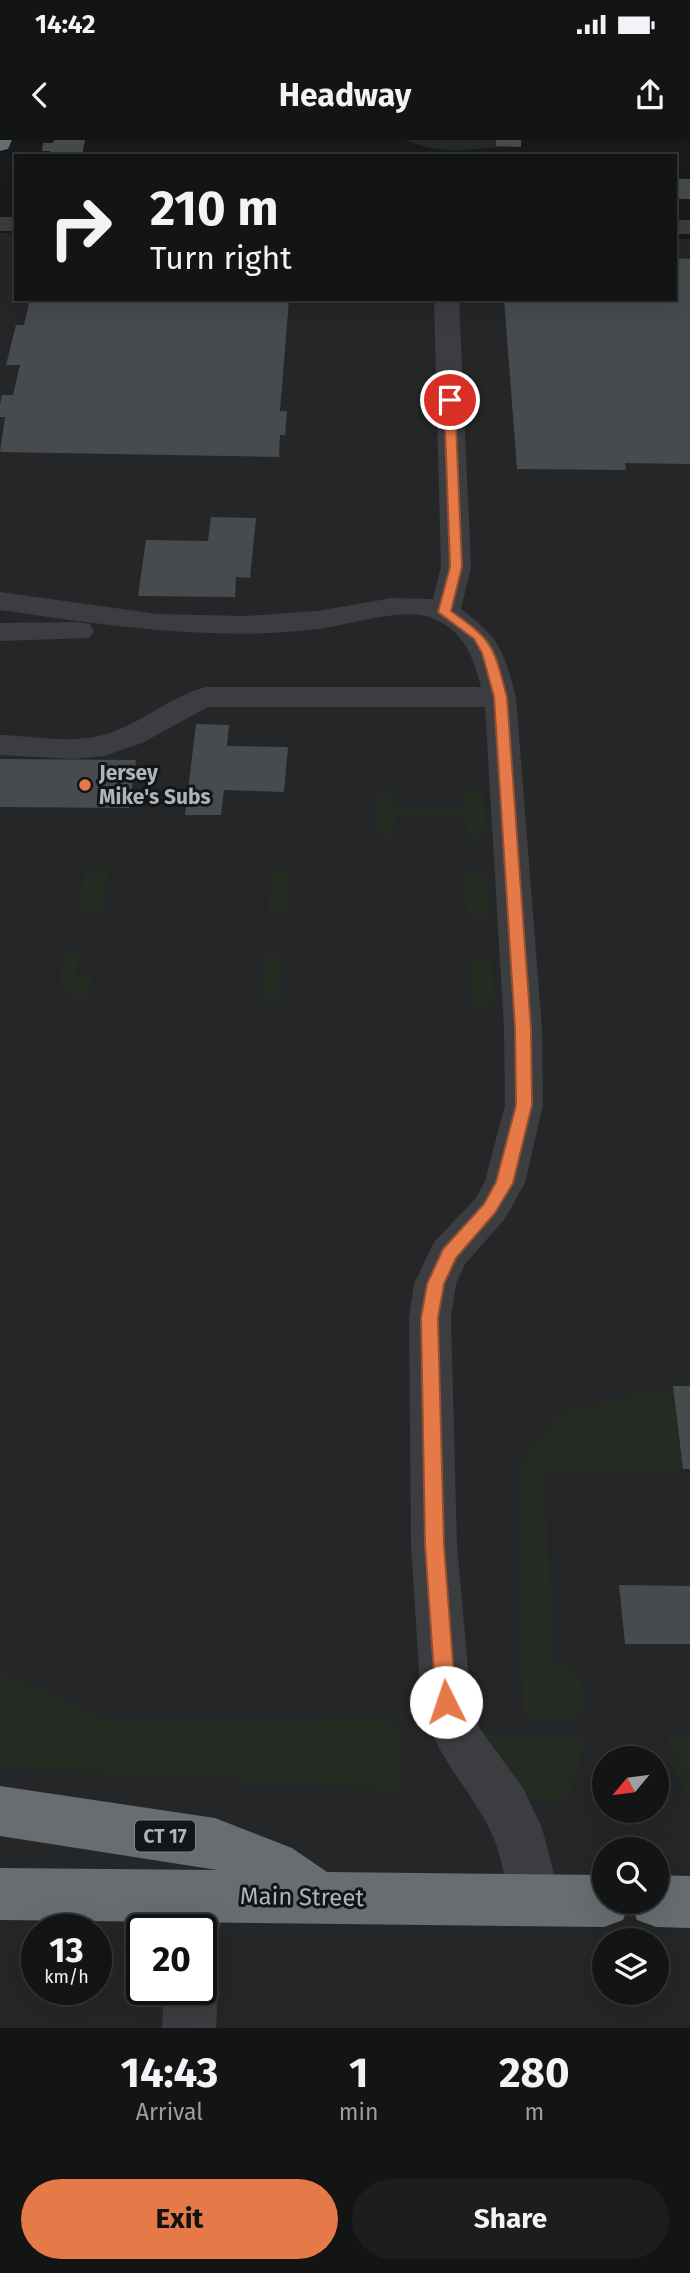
<!DOCTYPE html>
<html lang="en">
<head>
<meta charset="utf-8">
<style>
	body { margin:0; font-family:"Fira Sans",sans-serif; background:#1c1d1d; color:#f1f3f6; height:100vh; display:flex; flex-direction:column; font-size:26px; white-space:nowrap }
	* { box-sizing:border-box; margin:0 }
	p { font-size:23px; color:#9d9ea0 }
	.icon { flex:none; width:38px; height:38px; fill:none; stroke:currentColor; stroke-width:2; stroke-linecap:round; stroke-linejoin:round }
	.map { position:relative; height:1888px; overflow:hidden }
	.details { display:flex; flex-direction:column; background:#131414; flex:1 }
	.details>* { flex:none }
	.banner { position:absolute; left:14px; top:14px; width:663px; height:147px; border-radius:0px; box-shadow:0 7px 28px #0002,0 0 0 2px #323334; background:#131414; color:#f1f3f6; overflow:hidden }
	.needle { width:46px; rotate:241deg }
	.buttons { position:absolute; left:592px; top:1606px; display:grid; gap:14px }
	.buttons a { display:grid; place-items:center; width:77px; height:77px; border-radius:50%; background:#131414; box-shadow:0 7px 28px #0002,0 0 0 2px #323334; font-size:35px }
	.speed { position:absolute; left:21px; top:1774px; display:flex; gap:14px; font-size:35px; font-weight:700; text-align:center }
	.speed>* { display:grid; place-content:center; width:91px; height:91px; border-radius:50%; background:#131414; box-shadow:0 7px 28px #0002,0 0 0 2px #323334; line-height:1 }
	.speed small { font-size:18px; font-weight:400 }
	.speed .limit { border:4px solid #111; border-radius:10px; background:#fff; color:#111 }
	.pin { position:absolute; display:grid; place-items:center; width:60px; height:60px; color:#fff; margin:-30px; border:4px solid #fff; border-radius:50%; box-shadow:0 2px 7px #0007 }
	.me { position:absolute; width:77px; margin:-38px; rotate:356deg; stroke-linejoin:round; filter:drop-shadow(0 0 5px #0008) }
	.turn { display:flex; align-items:center; gap:24px; height:147px; padding:0 21px; font-size:32px }
	.turn .icon { width:91px; height:91px; stroke-width:2.5 }
	.turn b { display:block; font-size:49px; line-height:60px }
	.eta { display:flex; justify-content:space-evenly; align-items:center; height:119px; text-align:center }
	.eta b { font-size:42px; font-weight:700; line-height:49px }
	.button { display:flex; gap:14px; margin-top:auto; padding:14px 21px }
	.button a { flex:1; height:80px; border-radius:42px; background:#e57948; color:#111; font-size:28px; font-weight:700; line-height:80px; text-align:center }
	.button a+a { background:#1c1d1d; color:#f1f3f6 }
	.status { display:flex; justify-content:space-between; align-items:center; height:49px; padding:0 35px; background:#131414; direction:ltr }
	.status svg { height:19px; fill:currentColor }
	header { display:flex; justify-content:space-between; align-items:center; height:91px; padding:0 21px; background:#131414; font-size:32px; font-weight:700 }
	.map>svg:first-child { display:block }
</style>
</head>
<body>
<div class="status"><b>14:42</b><svg viewBox="0 0 49 12"><path d="M0 12V9h3v3zM5 12V6h3v6zM10 12V3h3v9zM15 12V0h3v12zM26 1h20v11H26zM47 4h2v5h-2z"/></svg></div>
<header><svg class="icon" aria-label="back" viewBox="0 0 24 24"><path d="M15 5l-7 7 7 7"/></svg>Headway<svg class="icon" aria-label="share" viewBox="0 0 24 24"><path d="M12 15V3M7 8l5-5 5 5M5 13v7h14v-7"/></svg></header>
<div class="map">
<svg width="690" height="1888" viewBox="0 0 690 1888">
	<rect width="100%" height="100%" fill="#191a1b"/>
	<!-- built -->
	<path fill="#252628" fill-rule="evenodd" d="M0 93H16V159H676V99H690V1888H0ZM604 1619H656V1671H604ZM604 1710H656V1762H604ZM37 1790H96V1850H37ZM142 1790H201V1850H142ZM604 1801H656V1853H604Z"/>
	<!-- green -->
	<path fill="#252b23" d="M405 0H521V7C477 5 451 19 405 0Z
		M388 648 395 649 394 667 398 670H464V650L469 648 484 652 486 696 480 700 469 699 465 677 396 676 394 698 382 697 378 694V653Z
		M93 726 109 729 103 772 99 775H83L79 771 85 731Z
		M283 728 289 731 287 774 272 778 268 774 270 734 275 729Z
		M468 732 484 733 488 737 491 776 485 780 467 777 465 735Z
		M66 810 78 813 76 836H93L88 860 71 857 60 847 59 833Z
		M272 812 283 815 280 862 271 865 261 861 265 815Z
		M474 816 488 817 492 821 494 862 485 868 470 865 469 820Z
		M673 1246 683 1329 545 1330 553 1522C582 1533 587 1545 582 1577L568 1582 523 1578 519 1327 559 1273Z
		M0 1532 113 1581 392 1578 402 1594 403 1644 398 1650 0 1627Z
		M476 1594 588 1597 571 1656C527 1681 500 1623 476 1594Z
		M668 1597H690V1661L677 1637Z"/>
	<!-- building -->
	<path fill="#484b4e" d="M54 0H85L82 16H49L50 11H42L43 3H53Z
		M496 0H521V7L496 6Z
		M676 39H690V59H676Z
		M676 118 690 119V324L625 323 626 330 517 329 504 159H676Z
		M30 159H289L280 271H287L285 295H280L279 317 0 312 5 277H0V265L2 255H13L20 225H6L16 185H24Z
		M211 377 256 378 250 438 236 437 235 457 138 456 146 400 208 401Z
		M196 584 229 585 227 606 288 607 284 652 224 650 221 675H185Z
		M0 619 136 620 129 668 0 667Z
		M673 1246H690V1329H683Z
		M619 1445 690 1446V1504H625Z"/>
	<g fill="none" stroke-linecap="round" stroke-linejoin="round">
		<!-- minor -->
		<path fill="#3b3d40" fill-rule="evenodd" d="M0 77H16V91H0Z
			M676 80H690V94H676Z
			M434 159H459L471 427 461 469C501 499 503 510 516 557L542 889 543 965 525 1043 504 1080 465 1124 456 1144 451 1178 457 1405 471 1562 480 1589 523 1648 542 1688 561 1760 554 1779 535 1786 516 1779C505 1750 504 1718 490 1690 466 1642 436 1619 421 1562L411 1405 409 1178 414 1144 434 1102 476 1058 485 1041 505 965 504 889 485 567H208L142 603 104 616 75 619 0 615V595C33 596 70 604 103 595 140 585 168 557 206 547H481C473 516 464 491 432 478 403 466 347 486 317 489 210 502 106 485 0 470V452L158 474 245 476 317 471 392 458 433 459 441 427Z
			M79 482 90 484 94 491 90 498 0 501V483Z
			M196 1730 215 1737C225 1762 223 1784 213 1809L201 1814V1790H167L170 1756 177 1737Z
			M201 1827 210 1831 218 1850 216 1888H162L164 1850H201Z"/>
		<!-- highway -->
		<path fill="#676d71" fill-rule="evenodd" d="M0 0H12L8 9 0 11Z
			M0 1646 215 1678 292 1708 327 1732 604 1735V1762H630L623 1780 604 1787 0 1780V1728L217 1730 0 1696Z
			M656 1735 690 1736V1788L656 1787 637 1780 630 1762H656Z"/>
	</g>
	<!-- route -->
	<path fill="#e57948" stroke="#954f2f" stroke-width="2" d="M450 256 455 260 462 427 451 471C495 502 493 506 507 557L531 889 532 965 513 1043 495 1073 456 1118 444 1144 438 1178 444 1405 456 1562 453 1569 446 1572 439 1569 436 1562 425 1405 421 1178 427 1144 443 1109 484 1064 496 1042 516 965 515 889 494 557 482 513 474 499 438 472 450 427 444 260Z"/>
	<!-- markers -->
	<circle fill="#e57948" stroke="#141516" stroke-width="2.5" cx="85" cy="645" r="7"/>
	<g text-anchor="middle" dominant-baseline="central" stroke-width="6" stroke-linejoin="round" paint-order="stroke">
		<!-- shield labels -->
		<rect fill="#141516" stroke="#7f8589" stroke-width="2" x="135" y="1680.5" width="60" height="31" rx="5"/>
		<g font-size="19" font-weight="bold" fill="#adb5ba">
			<text x="165" y="1696">CT 17</text>
		</g>
		<!-- poi labels -->
		<g font-size="21" font-weight="bold" fill="#adb5ba" stroke="#141516" text-anchor="start">
			<text x="99" y="633">Jersey<tspan x="99" dy="24">Mike's Subs</tspan></text>
		</g>
		<!-- near-street labels -->
		<g font-size="24" fill="#adb5ba" stroke="#141516">
			<text transform="translate(302 1757) rotate(1)">Main Street</text>
		</g>
	</g>
</svg>
<div class="buttons">
<a><svg class="needle" viewBox="-14 -14 28 28"><path d="M0-13l5 13h-10z" fill="#e53935"/><path d="M0 13l5-13h-10z" fill="#9d9ea0"/></svg></a>
<a><svg class="icon" aria-label="search" viewBox="0 0 24 24"><circle cx="10" cy="10" r="6"/><path d="M15 15l6 6"/></svg></a>
<a><svg class="icon" aria-label="layers" viewBox="0 0 24 24"><path d="M12 4l9 5-9 5-9-5zM3 14l9 5 9-5"/></svg></a>
</div>
<div class="speed"><div>13<small>km/h</small></div><div class="limit">20</div></div>
<div class="pin" style="left:450px;top:260px;background:#d93025"><svg class="icon" aria-label="arrive" viewBox="0 0 24 24"><path d="M6 21V4h12l-3 4 3 4H6"/></svg></div>
<svg class="me" style="left:446px;top:1562px" viewBox="-20 -20 40 40"><circle r="19" fill="#fff"/><path d="M0-13L10 11 0 6-10 11z" fill="#e57948"/></svg>
<div class="banner">
<div class="turn"><svg class="icon" aria-label="right" viewBox="0 0 24 24"><path d="M7 20v-9h11M14 6l5 5-5 5"/></svg><div><b>210 m</b>Turn right</div></div>
</div>
</div>
<section class="details">
<div class="eta">
<div><b>14:43</b><p>Arrival</p></div>
<div><b>1</b><p>min</p></div>
<div><b>280</b><p>m</p></div>
</div>
<div class="button"><a>Exit</a><a>Share</a></div>
</section>
</body>
</html>
